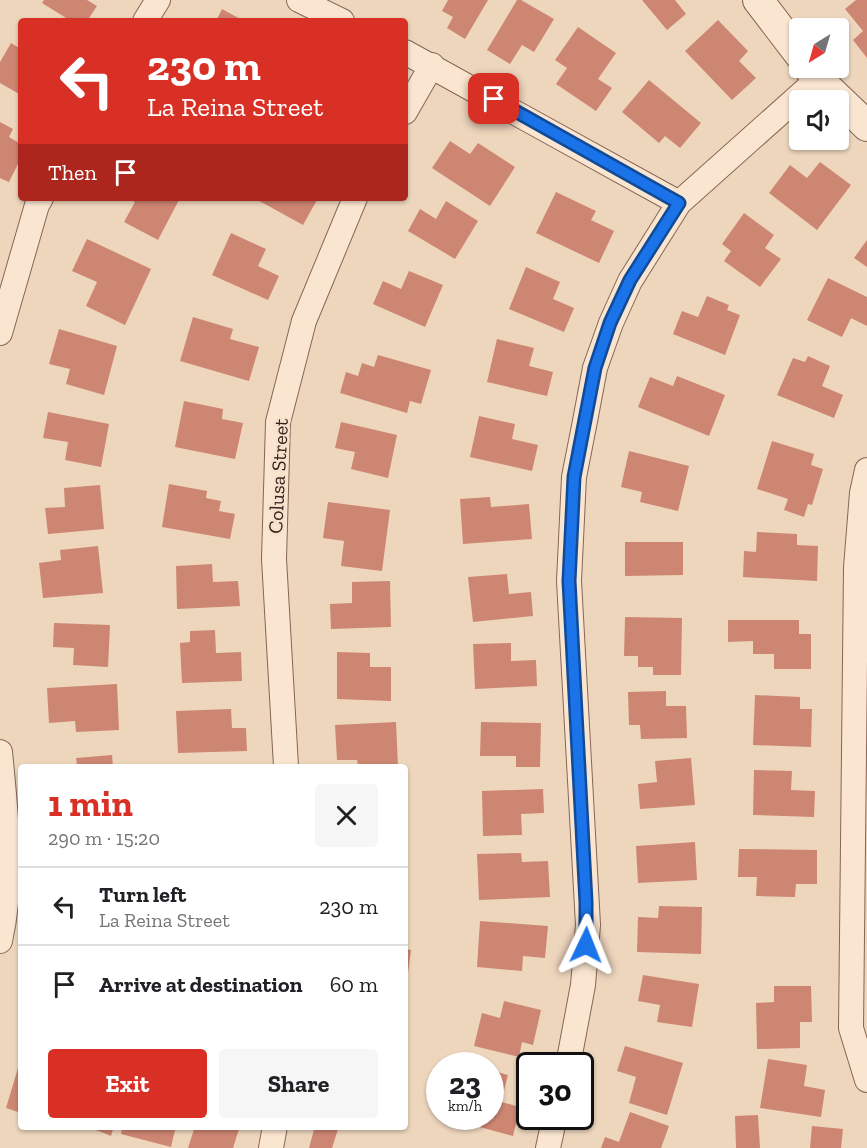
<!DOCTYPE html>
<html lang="en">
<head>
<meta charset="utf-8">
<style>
	body { margin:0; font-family:"Zilla Slab",serif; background:#f6f6f6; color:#202124; height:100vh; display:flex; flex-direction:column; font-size:22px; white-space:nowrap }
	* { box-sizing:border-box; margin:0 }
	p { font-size:20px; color:#757577 }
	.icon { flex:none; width:33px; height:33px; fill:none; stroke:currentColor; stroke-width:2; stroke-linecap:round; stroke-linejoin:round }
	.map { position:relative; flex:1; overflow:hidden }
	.side { position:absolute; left:18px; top:764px; width:390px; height:366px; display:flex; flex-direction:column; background:#fff; border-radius:6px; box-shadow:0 2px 4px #0004 }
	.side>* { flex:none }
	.top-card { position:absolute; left:18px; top:18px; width:390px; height:183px; border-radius:6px; box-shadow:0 2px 4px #0004; background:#d93025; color:#fff; overflow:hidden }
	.needle { width:39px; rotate:217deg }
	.buttons { position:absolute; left:789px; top:18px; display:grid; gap:12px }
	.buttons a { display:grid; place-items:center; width:60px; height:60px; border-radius:6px; background:#fff; box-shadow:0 2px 4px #0004; font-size:30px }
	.speed { position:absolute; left:426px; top:1052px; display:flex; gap:12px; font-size:30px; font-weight:700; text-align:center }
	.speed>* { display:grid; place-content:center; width:78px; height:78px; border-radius:50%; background:#fff; box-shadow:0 2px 4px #0004; line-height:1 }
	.speed small { font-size:15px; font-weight:400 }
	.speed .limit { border:3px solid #111; border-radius:9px; background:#fff; color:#111 }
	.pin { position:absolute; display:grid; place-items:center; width:51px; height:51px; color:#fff; margin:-26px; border-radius:12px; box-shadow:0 3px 9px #0006 }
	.me { position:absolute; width:66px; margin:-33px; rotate:2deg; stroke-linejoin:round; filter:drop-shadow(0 0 4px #0008) }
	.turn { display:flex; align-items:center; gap:21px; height:126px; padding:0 30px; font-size:27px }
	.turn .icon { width:78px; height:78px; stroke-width:2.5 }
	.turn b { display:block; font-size:42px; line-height:51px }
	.then { display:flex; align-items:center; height:57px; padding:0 30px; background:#0003; gap:12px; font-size:22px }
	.round { display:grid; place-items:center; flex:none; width:63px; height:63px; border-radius:6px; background:#f6f6f6 }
	.head { display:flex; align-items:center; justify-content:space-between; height:102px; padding:0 30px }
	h1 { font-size:36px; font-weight:800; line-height:45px; color:#d93025 }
	.action { display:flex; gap:12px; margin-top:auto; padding:12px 30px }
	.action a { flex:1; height:69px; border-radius:6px; background:#d93025; color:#fff; font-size:24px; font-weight:800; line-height:69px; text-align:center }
	.action a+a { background:#f6f6f6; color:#202124 }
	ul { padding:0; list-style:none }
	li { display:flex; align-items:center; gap:18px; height:78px; padding:0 30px; border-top:2px solid #e0e0e0 }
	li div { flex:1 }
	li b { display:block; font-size:22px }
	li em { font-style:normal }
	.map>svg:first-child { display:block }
</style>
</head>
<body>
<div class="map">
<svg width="867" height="1148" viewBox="0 0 867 1148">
	<rect width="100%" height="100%" fill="#eed6bd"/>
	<!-- building -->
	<path fill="#cd8672" d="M44 0H87L97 6 87 21H71L42 3Z
		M448 0H488L465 39 447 28 453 17 442 11Z
		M517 0H521L554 19 534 52 522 45 510 64 487 50Z
		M642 0H675L686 14 667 30Z
		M856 0H867V58L853 40 863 31 845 9Z
		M222 9 244 21H216Z
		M718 20 748 51 739 61 756 78 732 100 685 51Z
		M578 27 616 53 598 79 612 88 596 111 556 84 567 68 555 60Z
		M11 43 21 49V95L0 83V62Z
		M649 80 701 123 680 148 665 136 659 143 622 112Z
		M0 122 13 129 9 137 21 144V158L9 182 0 178Z
		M450 141 470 154 478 143 515 167 490 206 432 168Z
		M820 162 851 185 817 230 769 193 790 165 807 178Z
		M556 192 596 211 591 220 614 231 599 263 536 233Z
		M127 198H180L158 240 124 222 135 202Z
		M254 198H318L303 225Z
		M446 201 478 221 455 259 408 231 420 209 436 219Z
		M744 213 774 235 765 248 781 259 760 287 724 261 731 251 722 244Z
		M231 233 266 249 258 266 279 276 268 300 212 275Z
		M87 239 151 269 125 325 86 306 97 282 72 271Z
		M867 240V267L854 258Z
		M526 267 560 282 553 299 574 308 564 332 509 309Z
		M409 271 443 285 425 327 373 304 383 281 401 289Z
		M828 278 867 297V326L851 318 842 337 807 320Z
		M707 296 729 305 727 310 740 315 725 355 673 334 682 311 698 317Z
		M193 317 233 329 230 339 259 347 249 381 180 361Z
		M59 329 117 346 104 395 66 384 70 369 49 364Z
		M497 339 534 348 529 366 553 372 547 396 487 382Z
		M378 355 431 370 421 404 410 401 407 413 340 393 346 372 358 376 362 363 374 367Z
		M808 356 830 366 822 386 843 395 834 418 777 395 793 358 805 362Z
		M677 376 725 395 709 436 638 407 650 377 673 386Z
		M184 401 223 409 222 419 243 423 235 459 175 447Z
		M48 412 109 424 101 467 65 460 68 442 43 438Z
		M479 416 515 424 512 439 538 445 532 471 470 457Z
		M341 422 397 435 388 478 351 469 355 452 335 448Z
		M772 441 814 454 811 465 823 469 812 505 808 504 804 517 784 510 788 499 757 489Z
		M629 451 689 466 678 511 640 502 642 492 621 487Z
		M169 484 207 491 206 498 221 501 219 511 235 514 230 539 162 527Z
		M100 485 104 529 48 534 45 508 65 507 64 488Z
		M490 497 491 507 529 504 532 539 463 544 460 499Z
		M328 502 390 510 382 571 341 566 344 541 323 538Z
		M757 532 797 534V545L818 546 817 581 743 577 744 551 756 552Z
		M625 542H683V575L625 576Z
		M98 546 103 593 43 598 39 563 61 560 60 550Z
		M212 564 213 582 238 581 240 606 177 609 176 566Z
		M507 574 509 594 531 592 533 616 473 622 468 577Z
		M390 581 391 627 331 629 330 604 352 603V582Z
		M625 617 682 618 681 675H653V667H638V656H624Z
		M728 620H799V634H811V669H774V654H753V641L728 642Z
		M54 623 110 625 108 667 73 665 74 648 53 647Z
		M215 630 216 653 241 652 242 681 182 683 180 643 190 642V631Z
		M511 643V661L536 660 537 686 475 689 473 644Z
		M337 652 370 653V667H391V701L337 699Z
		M117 684 119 730 76 732 75 721 49 723 47 688Z
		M666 691V706H686L687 738 641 739 640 725H629L628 692Z
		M755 695 800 697V709H812L811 747 753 745Z
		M231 709 232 728H246L247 751 178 753 176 711Z
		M396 722 398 766H358L357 760H337L335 725Z
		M481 722 541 723 540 767H516V756H480Z
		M112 755 113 766H77L76 758Z
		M691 758 695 805 640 809 638 784 657 782 655 761Z
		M754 770 792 771 791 790 815 791 814 817 753 815Z
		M543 789 544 813 521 814 522 835 483 836 482 791Z
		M695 842 697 880 638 883 636 846Z
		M739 849 817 850V884H796L795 897 756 896 757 877H738Z
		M521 853 522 862 548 861 550 897 479 900 477 854Z
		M659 906 702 907 701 954 637 952 638 917 658 918Z
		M480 921 548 926 545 958 523 956 522 971 477 967Z
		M405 949 411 950 406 988H405Z
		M643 975 699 984 692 1027 657 1022 660 1005 638 1001Z
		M774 986H811L812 1022H800V1048L757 1049 756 1003 774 1002Z
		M504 1001 541 1010 533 1045 522 1042 519 1057 474 1046 482 1013 500 1018Z
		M625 1046 683 1063 667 1115 629 1103 636 1077 617 1071Z
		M21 1058V1113L6 1108Z
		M768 1059 807 1065 804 1086 825 1090 821 1117 760 1108Z
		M490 1070 508 1075 501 1102 520 1107 513 1136 476 1126 478 1116H490Z
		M630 1112 669 1126 661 1148H601L605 1137 619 1142Z
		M758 1115 760 1148H736L735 1116Z
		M86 1126H114L111 1136Z
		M123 1126H176L171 1147 121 1134Z
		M195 1126H240L233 1148H188Z
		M315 1126H339L332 1148H309Z
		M812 1126 843 1129 841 1148H810Z"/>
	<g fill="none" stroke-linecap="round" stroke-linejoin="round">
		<defs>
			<path id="minor" d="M299 0 342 21
				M145 21 158 0
				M405 52 679 203
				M405 112 432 65
				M0 333 37 205 41 198
				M867 470 862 493 856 568 851 1028 867 1080
				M0 752C6 814 14 879 0 941
				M286 766 274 559 278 422 304 321 355 198
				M568 1065 583 985 588 925 569 581 574 477 585 421 595 368 611 323 630 281 679 203 818 79
				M271 1148 275 1126
				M548 1148 555 1116"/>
			<path id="tertiary" d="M758 0 800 55
				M809 68 818 79 867 126"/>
		</defs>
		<!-- minor casing -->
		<use href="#minor" stroke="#866656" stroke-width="26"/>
		<!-- tertiary casing -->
		<use href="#tertiary" stroke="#866656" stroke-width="32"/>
		<!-- minor -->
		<use href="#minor" stroke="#f9e5d0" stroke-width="24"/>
		<!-- tertiary -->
		<use href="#tertiary" stroke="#f9e5d0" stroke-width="30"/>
	</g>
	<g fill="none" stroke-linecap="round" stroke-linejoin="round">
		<defs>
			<path id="route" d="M494 99 679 203 630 280 610 323 595 368 574 477 569 581 586 902V945"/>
		</defs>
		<!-- route casing -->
		<use href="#route" stroke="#114b97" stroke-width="15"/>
		<!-- route -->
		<use href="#route" stroke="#1a73e8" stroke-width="10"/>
	</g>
	<g text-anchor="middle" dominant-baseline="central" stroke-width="5" stroke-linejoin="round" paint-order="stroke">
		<!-- street labels -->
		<g font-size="20" fill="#35221b" stroke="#f6e2cc">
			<text transform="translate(278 476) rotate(-87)">Colusa Street</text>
		</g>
	</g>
</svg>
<div class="buttons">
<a><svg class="needle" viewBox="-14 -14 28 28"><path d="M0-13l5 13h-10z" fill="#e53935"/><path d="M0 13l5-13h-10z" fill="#757577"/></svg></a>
<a><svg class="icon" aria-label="sound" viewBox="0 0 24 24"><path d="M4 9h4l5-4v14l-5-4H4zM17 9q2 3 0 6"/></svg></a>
</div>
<div class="speed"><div>23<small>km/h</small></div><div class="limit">30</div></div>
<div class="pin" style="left:494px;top:99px;background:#d93025"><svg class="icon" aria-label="arrive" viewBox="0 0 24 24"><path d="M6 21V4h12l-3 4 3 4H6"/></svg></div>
<svg class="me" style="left:586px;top:945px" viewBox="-20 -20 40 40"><path d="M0-17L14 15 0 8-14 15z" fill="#1a73e8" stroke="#fff" stroke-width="4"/></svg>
<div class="top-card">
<div class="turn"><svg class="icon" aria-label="left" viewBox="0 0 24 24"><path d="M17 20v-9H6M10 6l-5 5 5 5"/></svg><div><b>230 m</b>La Reina Street</div></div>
<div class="then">Then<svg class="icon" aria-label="arrive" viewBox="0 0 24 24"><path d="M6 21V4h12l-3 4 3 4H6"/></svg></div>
</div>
<section class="side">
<div class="head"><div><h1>1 min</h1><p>290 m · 15:20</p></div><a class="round"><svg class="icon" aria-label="close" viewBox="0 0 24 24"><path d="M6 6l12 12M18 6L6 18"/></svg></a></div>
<ul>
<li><svg class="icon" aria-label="left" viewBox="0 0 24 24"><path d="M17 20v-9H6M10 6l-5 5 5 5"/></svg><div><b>Turn left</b><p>La Reina Street</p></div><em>230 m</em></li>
<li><svg class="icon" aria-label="arrive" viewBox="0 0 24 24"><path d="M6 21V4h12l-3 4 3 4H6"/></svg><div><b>Arrive at destination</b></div><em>60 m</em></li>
</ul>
<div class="action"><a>Exit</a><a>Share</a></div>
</section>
</div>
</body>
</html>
